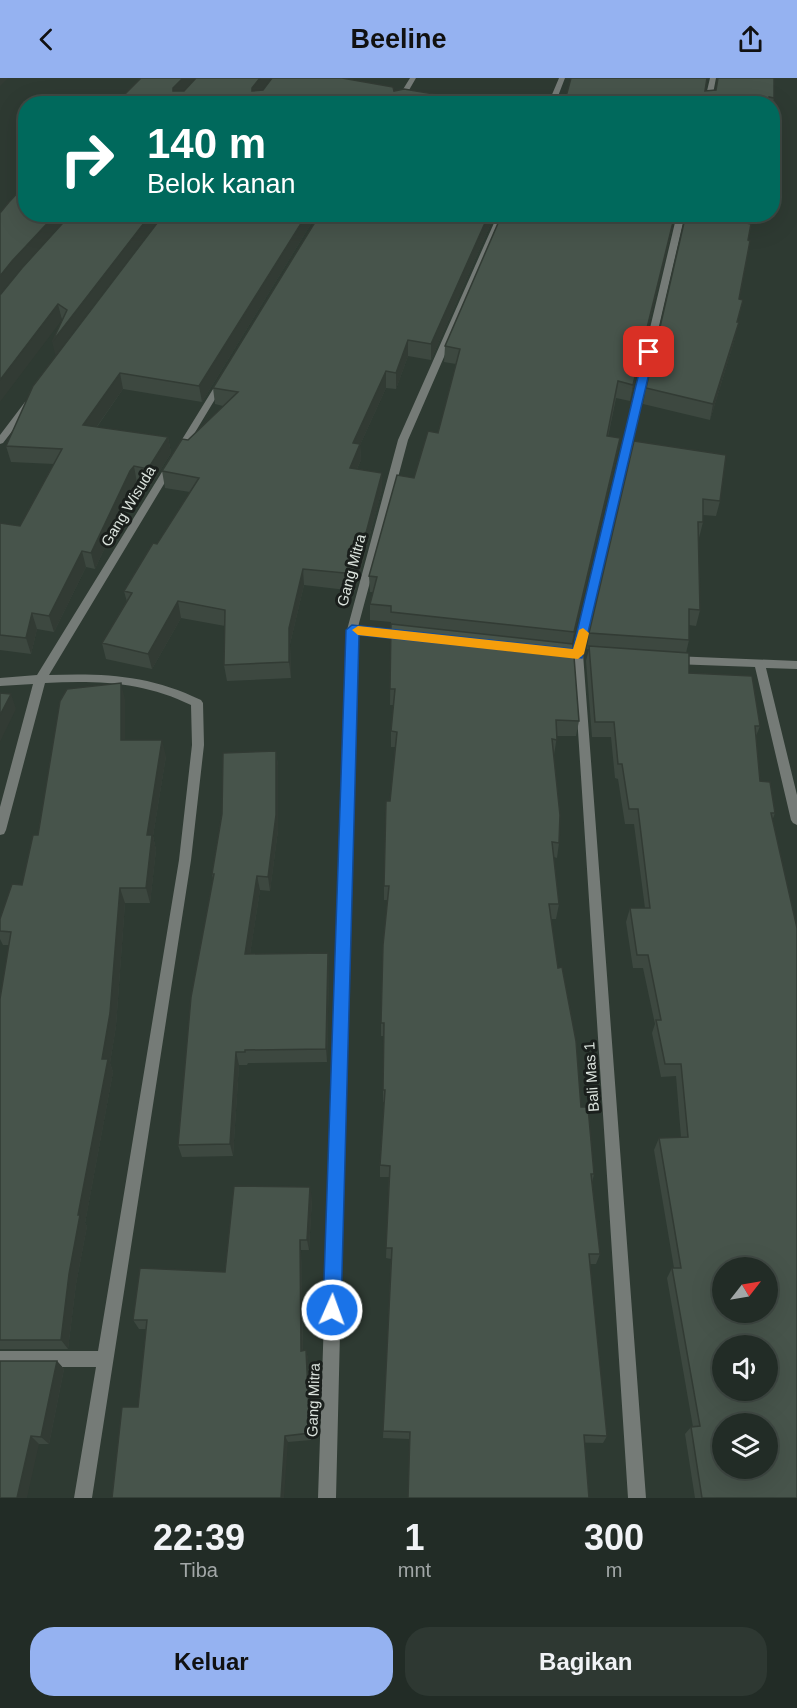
<!DOCTYPE html>
<html lang="id">
<head>
<meta charset="utf-8">
<style>
	body { margin:0; font-family:Helvetica,sans-serif; background:#2e3832; color:#f1f3f6; height:100vh; display:flex; flex-direction:column; font-size:22px; white-space:nowrap }
	* { box-sizing:border-box; margin:0 }
	p { font-size:20px; color:#a2a7a7 }
	.icon { flex:none; width:33px; height:33px; fill:none; stroke:currentColor; stroke-width:2; stroke-linecap:round; stroke-linejoin:round }
	.map { position:relative; height:1420px; overflow:hidden }
	.drawer { display:flex; flex-direction:column; background:#222c26; flex:1 }
	.drawer>* { flex:none }
	.banner { position:absolute; left:18px; top:18px; width:762px; height:126px; border-radius:24px; box-shadow:0 6px 24px #0002,0 0 0 2px #3f4843; background:#00695c; color:#fff; overflow:hidden }
	.needle { width:39px; rotate:59deg }
	.fabs { position:absolute; left:712px; top:1179px; display:grid; gap:12px }
	.fabs a { display:grid; place-items:center; width:66px; height:66px; border-radius:50%; background:#222c26; box-shadow:0 6px 24px #0002,0 0 0 2px #3f4843; font-size:30px }
	.pin { position:absolute; display:grid; place-items:center; width:51px; height:51px; color:#fff; margin:-26px; border-radius:12px; box-shadow:0 3px 9px #0006 }
	.me { position:absolute; width:66px; margin:-33px; rotate:2deg; stroke-linejoin:round; filter:drop-shadow(0 0 4px #0008) }
	.turn { display:flex; align-items:center; gap:21px; height:126px; padding:0 30px; font-size:27px }
	.turn .icon { width:78px; height:78px; stroke-width:2.5 }
	.turn b { display:block; font-size:42px; line-height:51px }
	.eta { display:flex; justify-content:space-evenly; align-items:center; height:102px; text-align:center }
	.eta b { font-size:36px; font-weight:800; line-height:42px }
	.action { display:flex; gap:12px; margin-top:auto; padding:12px 30px }
	.action a { flex:1; height:69px; border-radius:24px; background:#95b2f1; color:#111; font-size:24px; font-weight:800; line-height:69px; text-align:center }
	.action a+a { background:#2e3832; color:#f1f3f6 }
	header { display:flex; justify-content:space-between; align-items:center; height:78px; padding:0 30px; background:#95b2f1; color:#111; font-size:27px; font-weight:800 }
	.map>svg:first-child { display:block }
</style>
</head>
<body>
<header><svg class="icon" aria-label="back" viewBox="0 0 24 24"><path d="M15 5l-7 7 7 7"/></svg>Beeline<svg class="icon" aria-label="share" viewBox="0 0 24 24"><path d="M12 15V3M7 8l5-5 5 5M5 13v7h14v-7"/></svg></header>
<div class="map">
<svg width="797" height="1420" viewBox="0 0 797 1420">
	<rect width="100%" height="100%" fill="#2e3a32"/>
	<g fill="none" stroke-linecap="round" stroke-linejoin="round">
		<!-- minor -->
		<path fill="#757b77" fill-rule="evenodd" d="M410 0H416L401 26H394Z
			M559 0H565L555 26H548Z
			M710 0H716L711 26H704Z
			M498 136H506L408 362 358 549 405 554 410 558 405 562 357 556 336 1420H318L347 552 398 362Z
			M677 136H685L583 576 646 1420H628L573 576Z
			M222 300 226 303 49 597C104 595 150 597 201 622L203 625 204 667 191 782 92 1420H74L96 1289H0V1273H98L179 782 192 667 191 627C145 604 96 602 45 605L6 752 4 756 0 757V729L33 606 0 608V600L37 597 218 303Z
			M28 323 33 326 3 365 0 366V357L25 324Z
			M673 578 797 583V591L766 590 797 717V747L793 745 791 742 755 589 673 586 667 582Z"/>
	</g>
	<!-- wall -->
	<path fill="#3d4840" d="M705 13 774 20 772 28V26H564Z
		M26 136H317L202 324 123 311 97 349 168 359 171 375 151 407 137 405 133 409 95 491 86 489 54 554 37 551 31 576 0 572V445L20 448 54 386 11 384 6 368 56 277 62 242Z
		M495 136 431 282 408 278 396 311 386 310 360 367 361 382 357 391 382 395V411L355 513 304 507 290 566 291 600 227 603 224 587 225 548 181 540 152 591 106 581 102 565 127 524 124 513 157 466 190 414 165 410 162 393 188 362 223 328 215 326 213 310Z
		M502 136H676L630 323 616 320 608 359 620 360 617 377 572 566 579 643 576 658H557L554 677 559 765 557 780 554 779 559 826 556 841H551L558 890 581 1029 594 1096 592 1105 600 1176 596 1186H590L607 1358 603 1365 409 1361 383 1360 391 1181 386 1180 389 1099H380V1087L384 1024H383V1012L384 958H381V945L388 822H384V808L390 723 395 669H391V653L394 627H390L391 544 370 542V526L373 514H370L369 498 414 400 438 355 456 286 444 284 445 268Z
		M747 145 748 162 739 221 735 260 710 342 643 326 646 310Z
		M634 363 720 423 716 438 703 437V444L699 460H698L700 532 696 548 689 547V562L686 575 689 595 760 648 756 658 760 703 775 735 772 743 797 1420H695L685 1356 691 1349H693L667 1200 672 1190H674L654 1072 659 1060 681 1059 676 998 661 999 652 955 655 946 643 890H633L626 844 630 830H645L634 746H625L618 701 615 700 611 659H592L586 583 589 571H587L589 555Z
		M125 621V662L166 678 153 758 156 772 150 825H125L116 948 110 985 113 994 85 1145 87 1148 76 1206 68 1271H0V921L9 867H3L0 861V841L22 807 38 757Z
		M276 673 278 688V752L270 813 260 812 250 876 328 875 329 888 327 984 248 985 247 987H239L233 1078 182 1079 178 1067 213 801 212 796Z
		M312 1120 309 1172H301L303 1273 306 1272 308 1281 311 1362 288 1364 146 1251H139L133 1242 225 1194Z
		M57 1283 64 1291 49 1366H39L0 1420Z"/>
	<!-- shaded-wall -->
	<path fill="#323b34" d="M0 0H8L0 8Z
		M183 0H199L175 26 173 10Z
		M260 0H272L253 25 252 10Z
		M56 136H74L0 220V198L12 183Z
		M151 136H166L56 280 52 264Z
		M307 136H317L202 324 199 308Z
		M489 136H495L431 282V266Z
		M675 136H676L630 323 633 307Z
		M58 226 62 242 0 324V302Z
		M739 244 735 260 710 342 713 326Z
		M408 262V278L396 311V295Z
		M386 293V310L360 367 361 382 350 406V390L353 365Z
		M120 295 123 311 86 364 83 347Z
		M168 359 171 375 151 407 148 391Z
		M620 360 617 377 571 570 574 554Z
		M134 388 137 405 133 409 95 491 91 475 130 393Z
		M382 395V411L355 513V496Z
		M82 473 86 489 54 554 49 538Z
		M303 491 304 507 290 566 291 600 289 584V550Z
		M178 523 181 540 152 591 148 576Z
		M32 535 37 551 31 576 26 560Z
		M121 605 125 621V678L121 662Z
		M11 616 16 631 0 664V637Z
		M162 662 166 678 153 758 156 772 150 825 146 810 147 757Z
		M276 673 278 688V752L270 813 268 799Z
		M257 798 260 812 248 889 245 876Z
		M120 810 125 825 116 948 110 985 113 994 85 1145 87 1148 76 1206 68 1271 61 1262 69 1196 102 981Z
		M328 875 329 888 327 984 326 971Z
		M236 974 239 987 233 1078 230 1066Z
		M310 1109 312 1120 309 1172 307 1162Z
		M300 1162 301 1172 303 1281 301 1273Z
		M306 1272 308 1281 311 1362 310 1355Z
		M57 1283 64 1291 49 1366 41 1359Z
		M31 1358 39 1366 27 1420H17Z
		M285 1358 288 1364 284 1420H281Z"/>
	<!-- building -->
	<path fill="#47544b" stroke="#323b34" stroke-width="1.5" fill-rule="evenodd" d="M141 0H183L173 10V13H184L196 0H260L252 10V13L263 12 272 0H342L393 9 394 13 404 11 494 26H115Z
		M571 0H707L705 13 716 12 718 0H774V20L769 19 768 26H564Z
		M26 106V136H56L12 183 0 198V135L9 124Z
		M71 136H151L52 264 67 232 58 226 0 302V217L22 190Z
		M164 136H307L199 308 120 295 83 347 168 359 148 391 134 388 130 393 91 475 82 473 49 538 32 535 26 560 0 557V445L20 448 62 371 6 368 33 308Z
		M320 136H489L431 266 408 262 396 295 386 293 353 365 360 366 350 390 382 395 355 496 303 491 289 550V584L224 587 225 532 178 523 148 576 102 565 132 515 124 513 153 465 157 466 199 400 162 393 182 361 188 362 238 314 213 310Z
		M502 136H675L633 307 618 303 607 358 620 360 574 554 391 534V528L370 526 377 499 369 498 397 397 414 400 428 353 438 355 460 271 445 268Z
		M686 136H749L746 145 751 146 748 162 750 163 739 221 743 222 737 244H739L713 326 646 310Z
		M634 363 726 377 720 423 703 421V444H698L700 532 689 531V562L589 555Z
		M391 546 573 566 579 643 556 642 557 662 552 661 560 737 559 765 552 764 559 826H549L558 890 562 889 576 963 581 1029H588L594 1096H591L600 1176H589L607 1358 584 1357 589 1420H408L410 1354 383 1353 392 1170H386L390 1088 380 1087 385 1012H383L384 945H381L383 867 389 808H384L386 723H390L397 654 391 653 395 611H390Z
		M589 568 689 575V595L752 598 760 648H755L760 703 770 704 775 735H771L797 850V1420H702L691 1349 700 1348 672 1190H681L659 1060 688 1059 681 986H665L656 942H661L648 877H637L630 830H650L638 731H629L622 686H618L614 644H595ZM723 1190H768V1234H723ZM723 1268H768V1312H723ZM723 1346H768V1390H723Z
		M121 605V662H162L147 757H152L146 810H120L110 935 102 981H108L78 1137H80L69 1196 61 1262H0V921L11 854 0 853V841L12 806 22 807 33 757H38L60 623 67 611Z
		M0 615 11 616 0 637Z
		M276 673V737L268 799 257 798 245 876 328 875 326 971 245 972V974H236L230 1066 178 1067 191 919 214 796H212L222 736 223 675Z
		M234 1108 310 1109 307 1162H300L301 1273 306 1272 310 1355 285 1358 281 1420H112L122 1329H138L147 1242H133L140 1190 225 1194Z
		M0 1283H57L41 1359 31 1358 17 1420H0Z"/>
	<!-- route -->
	<path fill="#1a73e8" stroke="#114b97" stroke-width="1.5" d="M649 271 654 274 582 580 359 557 341 1232 339 1239 332 1241 326 1239 323 1232 346 552 352 547 573 571 644 274Z"/>
	<!-- slow -->
	<path fill="#f59e0b" d="M358 548 573 571 579 552 583 550 589 555 584 576 578 581 358 557 352 552Z"/>
	<g text-anchor="middle" dominant-baseline="central" stroke-width="6" stroke-linejoin="round" paint-order="stroke">
		<!-- street labels -->
		<g font-size="15" fill="#dbe3dd" stroke="#1a1f1c">
			<text transform="translate(128 428) rotate(-59)">Gang Wisuda</text>
			<text transform="translate(351 492) rotate(-75)">Gang Mitra</text>
			<text transform="translate(591 999) rotate(-94)">Bali Mas 1</text>
			<text transform="translate(313 1322) rotate(-88)">Gang Mitra</text>
		</g>
	</g>
</svg>
<div class="fabs">
<a><svg class="needle" viewBox="-14 -14 28 28"><path d="M0-13l5 13h-10z" fill="#e53935"/><path d="M0 13l5-13h-10z" fill="#a2a7a7"/></svg></a>
<a><svg class="icon" aria-label="sound" viewBox="0 0 24 24"><path d="M4 9h4l5-4v14l-5-4H4zM17 9q2 3 0 6"/></svg></a>
<a><svg class="icon" aria-label="layers" viewBox="0 0 24 24"><path d="M12 4l9 5-9 5-9-5zM3 14l9 5 9-5"/></svg></a>
</div>
<div class="pin" style="left:649px;top:274px;background:#d93025"><svg class="icon" aria-label="arrive" viewBox="0 0 24 24"><path d="M6 21V4h12l-3 4 3 4H6"/></svg></div>
<svg class="me" style="left:332px;top:1232px" viewBox="-20 -20 40 40"><circle r="17" fill="#1a73e8" stroke="#fff" stroke-width="3"/><path d="M0-11L8 9 0 5-8 9z" fill="#fff"/></svg>
<div class="banner">
<div class="turn"><svg class="icon" aria-label="right" viewBox="0 0 24 24"><path d="M7 20v-9h11M14 6l5 5-5 5"/></svg><div><b>140 m</b>Belok kanan</div></div>
</div>
</div>
<section class="drawer">
<div class="eta">
<div><b>22:39</b><p>Tiba</p></div>
<div><b>1</b><p>mnt</p></div>
<div><b>300</b><p>m</p></div>
</div>
<div class="action"><a>Keluar</a><a>Bagikan</a></div>
</section>
</body>
</html>
